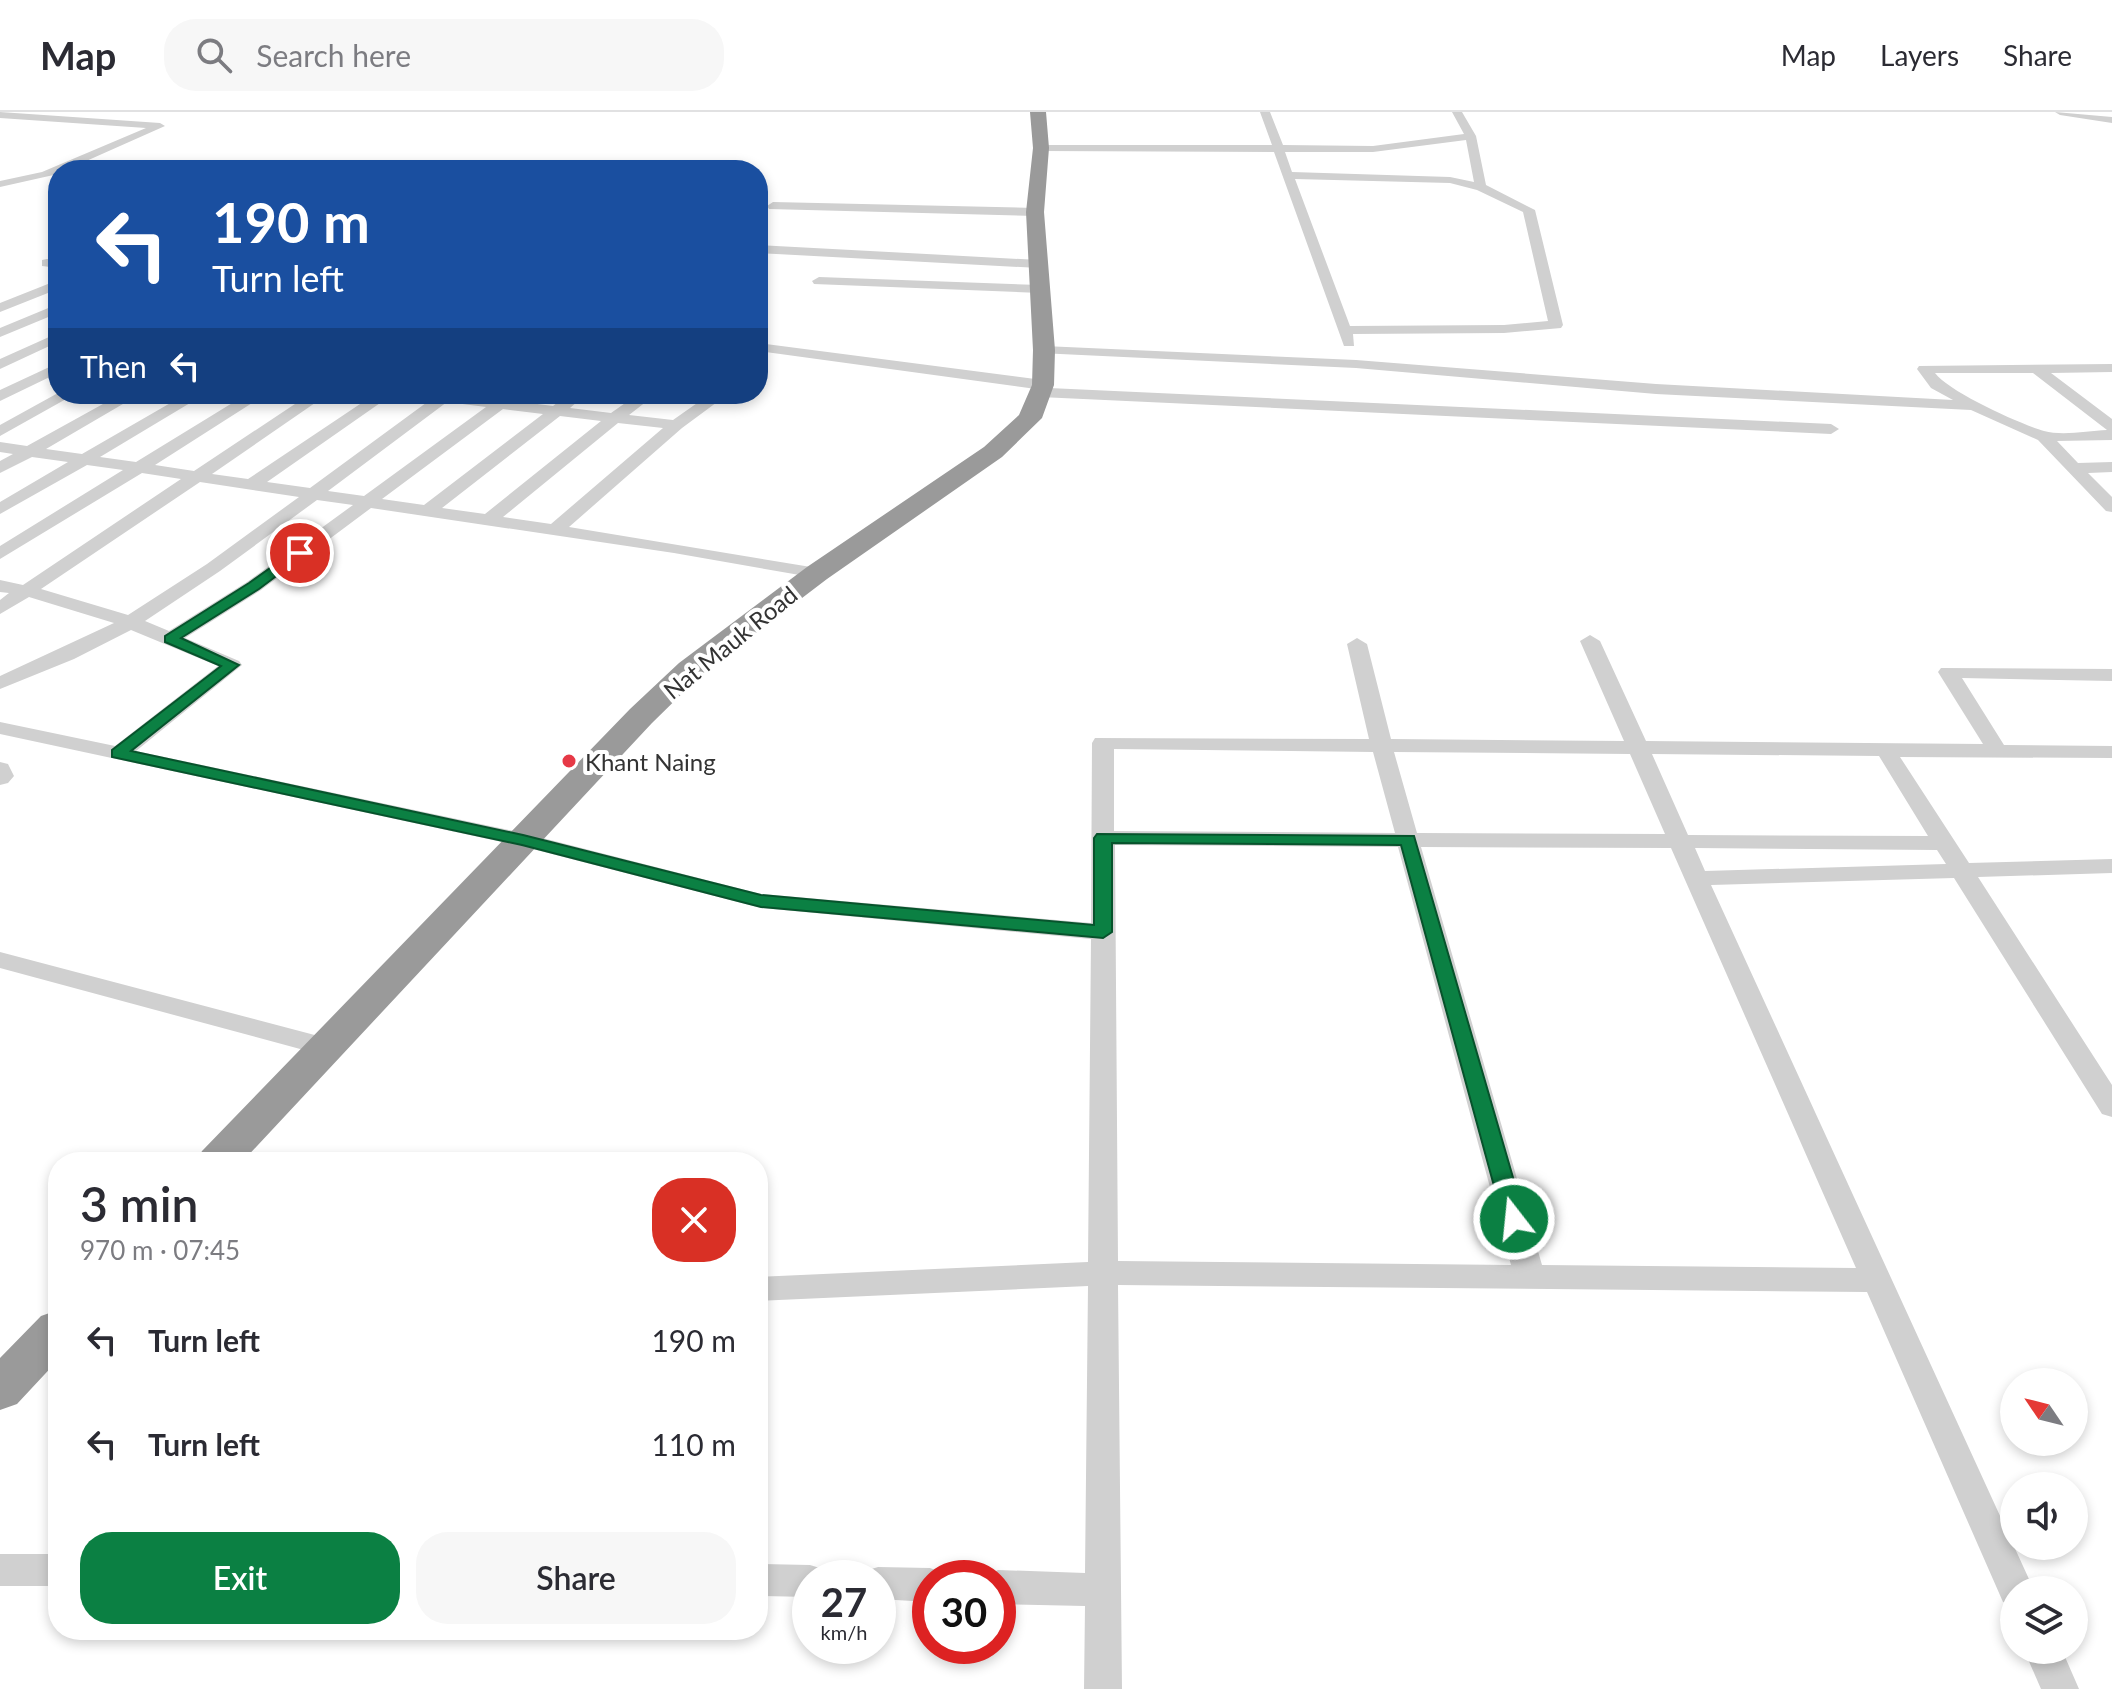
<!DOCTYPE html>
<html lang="en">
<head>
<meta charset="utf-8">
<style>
	body { margin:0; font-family:Lato,sans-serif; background:#f7f7f7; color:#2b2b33; height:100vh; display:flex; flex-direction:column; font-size:30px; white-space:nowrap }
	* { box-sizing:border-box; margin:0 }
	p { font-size:26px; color:#7c7c81 }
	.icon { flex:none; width:44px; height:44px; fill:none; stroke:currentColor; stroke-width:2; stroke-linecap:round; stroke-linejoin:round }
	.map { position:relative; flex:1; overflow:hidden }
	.side { position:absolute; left:48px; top:1040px; width:720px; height:488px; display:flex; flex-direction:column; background:#fff; border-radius:32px; box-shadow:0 4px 12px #0003 }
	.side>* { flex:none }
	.hud { position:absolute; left:48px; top:48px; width:720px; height:244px; border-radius:32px; box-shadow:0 4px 12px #0003; background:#1a4fa0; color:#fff; overflow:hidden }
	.needle { width:52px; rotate:305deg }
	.tools { position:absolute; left:2000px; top:1256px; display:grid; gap:16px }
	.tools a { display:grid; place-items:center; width:88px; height:88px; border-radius:50%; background:#fff; box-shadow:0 4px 12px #0003; font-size:40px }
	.speed { position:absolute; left:792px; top:1448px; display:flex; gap:16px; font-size:40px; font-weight:700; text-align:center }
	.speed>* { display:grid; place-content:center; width:104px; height:104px; border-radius:50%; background:#fff; box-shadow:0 4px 12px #0003; line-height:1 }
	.speed small { font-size:20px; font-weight:400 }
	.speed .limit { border:12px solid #d22; background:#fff; color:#111 }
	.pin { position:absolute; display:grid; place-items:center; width:68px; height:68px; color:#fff; margin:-34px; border:4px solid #fff; border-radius:50%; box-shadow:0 2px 8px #0007 }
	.me { position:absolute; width:88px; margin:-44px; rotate:344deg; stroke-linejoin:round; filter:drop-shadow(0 0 6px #0008) }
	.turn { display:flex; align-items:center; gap:28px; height:168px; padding:0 32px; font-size:36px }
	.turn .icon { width:104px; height:104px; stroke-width:2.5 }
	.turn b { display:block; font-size:56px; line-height:68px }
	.then { display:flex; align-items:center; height:76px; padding:0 32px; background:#0003; gap:16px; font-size:30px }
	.round { display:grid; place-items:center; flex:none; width:84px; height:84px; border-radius:32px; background:#f7f7f7 }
	.headline { display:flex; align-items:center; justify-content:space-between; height:136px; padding:0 32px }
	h1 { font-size:48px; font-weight:600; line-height:60px }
	.primary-button { display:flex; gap:16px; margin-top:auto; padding:16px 32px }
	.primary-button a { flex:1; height:92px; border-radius:32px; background:#0b8043; color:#fff; font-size:32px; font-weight:600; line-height:92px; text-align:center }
	.primary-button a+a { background:#f7f7f7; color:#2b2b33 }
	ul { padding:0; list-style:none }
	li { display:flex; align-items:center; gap:24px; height:104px; padding:0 32px }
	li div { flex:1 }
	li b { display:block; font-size:30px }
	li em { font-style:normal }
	header { display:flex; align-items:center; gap:48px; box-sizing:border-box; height:112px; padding:0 40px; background:#fff; border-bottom:2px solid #e1e1e2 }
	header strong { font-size:38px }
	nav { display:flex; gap:44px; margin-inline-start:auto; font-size:28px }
	.search { width:560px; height:72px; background:#f7f7f7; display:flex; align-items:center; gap:20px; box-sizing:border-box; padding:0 28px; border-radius:32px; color:#7c7c81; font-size:30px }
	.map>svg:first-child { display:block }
</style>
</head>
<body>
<header>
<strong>Map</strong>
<div class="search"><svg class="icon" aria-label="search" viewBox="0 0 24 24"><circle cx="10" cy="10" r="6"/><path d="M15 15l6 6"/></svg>Search here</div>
<nav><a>Map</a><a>Layers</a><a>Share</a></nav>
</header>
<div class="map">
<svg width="2112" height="1577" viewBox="0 0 2112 1577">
	<rect width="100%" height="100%" fill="#fff"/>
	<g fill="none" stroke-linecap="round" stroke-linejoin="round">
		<!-- minor -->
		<path fill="#d0d0d0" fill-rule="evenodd" d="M0 0 160 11 165 14 66 58H58V62L0 75V69L42 60 146 16 0 6Z
			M1260 0H1270L1283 33 1373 34 1464 22 1452 0H1462L1476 24 1486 73 1535 98 1563 213 1561 216 1504 221 1353 222 1354 234H1344L1274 40 1041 39 1036 36 1041 33H1272ZM1466 28 1474 70 1450 65 1292 60 1285 40H1373ZM1295 67 1450 71 1477 78 1523 100 1548 209 1504 213 1350 214Z
			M2055 0 2112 5V11L2060 3Z
			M773 90 1035 96 1041 100 1035 104 769 97 767 94Z
			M758 133 1039 148 1045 152 1039 156 758 141Z
			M47 147 58 148V156L42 154V148Z
			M819 165 1040 173 1047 177 1040 181 814 172 812 169Z
			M58 168V177L0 200V191Z
			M58 192V201L0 225V216Z
			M58 221V230L0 257V247Z
			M758 231 1043 268 1048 270 1049 276 1831 312 1839 317 1831 322 1040 285 1032 280 1036 277 758 239Z
			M1044 234 1356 248 1656 272 1953 288 1931 276 1917 257 1919 254 2112 252V260L2051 261 2112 307V328L2057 329 2078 351 2112 350V360L2088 361 2112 385V400L2106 399 2038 328 1971 298 1656 282 1356 256 1039 241 1037 238ZM1935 261H2033L2107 318C2088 319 2062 324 2044 319 2020 312 1949 280 1935 261Z
			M58 251V261L0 289V278Z
			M58 281 75 282 0 324V313Z
			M121 282H140L46 337 82 342 186 282H205L100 345 136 350 247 282H266L155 353 194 359 310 282H328L212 362 248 367 375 282H393L267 370 310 376 430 288 410 285 407 282H457L497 287 504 282H522L514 289 553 294 568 282H586L570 296 611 301 638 282H656L629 303 673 308 710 282H728L682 316 569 415 817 456 823 457 826 461 823 465 817 466 674 441 371 396 261 478 185 526 239 549 242 553 136 639 523 721 761 782 1091 811 1092 631 1095 626 1369 627 1347 532 1357 526 1367 532 1391 627 1624 629 1580 529 1590 523 1600 529 1646 629 1983 632 1938 560 1941 556 2112 557V569L1962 566 2004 633 2112 634V646L1900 645 1969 751 2112 747V761L1978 765 2112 973V1005L2102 1002 1954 766 1711 773 2034 1478H2014V1494L2003 1490 1867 1180 1118 1173 1122 1577H1084L1085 1494 998 1492V1466H984L998 1458 1085 1461 1088 1174 758 1189V1165L1088 1150 1091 827 761 796 521 734 0 622V610L115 634 218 554 131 518 74 547 0 577V564L114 511 29 485 0 502V488L9 481 0 480V468L23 473 181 367 142 361 0 447V434L123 358 87 353 0 402V390L68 350 32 345 0 361V349L13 342 0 340V330L27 334ZM447 290 486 295 364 384 328 379ZM503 297 543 302 424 393 382 387ZM560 304 601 309 485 402 442 396ZM618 311 663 316 551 412 503 405ZM200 370 299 385 207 452 128 503 41 477ZM317 388 353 393 247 470 169 519 145 509 220 459ZM1114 637 1373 640 1395 721 1114 719ZM1394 640 1630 642 1665 722 1417 721ZM1652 642 1879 644 1928 724 1688 723ZM1115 733 1398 735 1511 1153 1118 1149ZM1421 735 1671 736 1856 1156 1542 1153ZM1695 736 1937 738 1946 752 1705 759Z
			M0 650 8 652 14 664 8 671 0 673Z
			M0 840 326 926 335 929 339 935 335 941 326 944 0 856Z
			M0 1442H58V1474H0Z
			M758 1452 810 1453 823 1457 827 1466H810V1485L758 1484Z
			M878 1455 930 1456 943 1461 945 1466H930V1490L878 1487V1466H862L865 1459Z
			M2024 1538H2062L2079 1577H2041Z"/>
		<!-- highway -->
		<path fill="#9a9a9a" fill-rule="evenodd" d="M1030 0H1046L1049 36 1044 100 1055 238 1054 273 1042 306 1002 345 827 467 701 563 652 611 242 1050H196L202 1039 630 597 679 551 807 455 984 335 1019 303 1032 273 1033 238 1026 100 1033 36Z
			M58 1198V1248L17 1292 0 1298V1246L41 1204Z"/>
	</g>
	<!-- route -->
	<path fill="#0b8043" stroke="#07532c" stroke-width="2" d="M295 438 307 441 259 477 181 526 239 553 131 639 523 723 761 783 1094 813V726L1097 722 1414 724 1525 1107 1522 1113 1514 1115 1506 1113 1503 1107 1401 733 1112 731V820L1103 826 761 795 522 733 112 645V638L221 554 165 530V524L249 471Z"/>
	<!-- markers -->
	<circle fill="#e63946" stroke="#fff" stroke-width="3" cx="569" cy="649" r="8"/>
	<g text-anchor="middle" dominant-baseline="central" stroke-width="8" stroke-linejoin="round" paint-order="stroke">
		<!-- street labels -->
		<g font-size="24" fill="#333" stroke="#fff">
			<text transform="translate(730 530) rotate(-39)">Nat Mauk Road</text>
		</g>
		<!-- poi labels -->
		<g font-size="24" fill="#333" stroke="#fff" text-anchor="start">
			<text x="585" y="649">Khant Naing</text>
		</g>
	</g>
</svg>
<div class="tools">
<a><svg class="needle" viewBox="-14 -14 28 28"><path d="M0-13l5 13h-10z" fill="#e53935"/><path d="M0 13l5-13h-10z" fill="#7c7c81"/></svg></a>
<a><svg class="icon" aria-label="sound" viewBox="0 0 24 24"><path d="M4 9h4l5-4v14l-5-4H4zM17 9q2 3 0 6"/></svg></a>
<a><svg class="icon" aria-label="layers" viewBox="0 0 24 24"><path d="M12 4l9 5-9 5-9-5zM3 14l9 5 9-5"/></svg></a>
</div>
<div class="speed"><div>27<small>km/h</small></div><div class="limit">30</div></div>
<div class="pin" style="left:300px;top:441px;background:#d93025"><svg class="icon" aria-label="arrive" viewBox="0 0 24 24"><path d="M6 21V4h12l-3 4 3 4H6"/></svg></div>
<svg class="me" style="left:1514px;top:1107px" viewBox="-20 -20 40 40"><circle r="17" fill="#0b8043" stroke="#fff" stroke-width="3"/><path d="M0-11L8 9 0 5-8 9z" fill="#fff"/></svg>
<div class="hud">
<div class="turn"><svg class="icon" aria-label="left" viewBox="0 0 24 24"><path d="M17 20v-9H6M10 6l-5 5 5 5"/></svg><div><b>190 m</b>Turn left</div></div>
<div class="then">Then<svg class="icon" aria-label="left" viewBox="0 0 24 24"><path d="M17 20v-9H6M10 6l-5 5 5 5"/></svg></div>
</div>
<section class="side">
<div class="headline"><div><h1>3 min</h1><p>970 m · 07:45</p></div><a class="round" style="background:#d93025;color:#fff"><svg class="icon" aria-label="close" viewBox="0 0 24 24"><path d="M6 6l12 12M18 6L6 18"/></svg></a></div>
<ul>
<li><svg class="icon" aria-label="left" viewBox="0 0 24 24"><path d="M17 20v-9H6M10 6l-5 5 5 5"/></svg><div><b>Turn left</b></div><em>190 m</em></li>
<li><svg class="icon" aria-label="left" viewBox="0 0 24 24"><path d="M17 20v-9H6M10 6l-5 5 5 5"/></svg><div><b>Turn left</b></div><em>110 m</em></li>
</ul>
<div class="primary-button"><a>Exit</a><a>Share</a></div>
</section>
</div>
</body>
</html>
